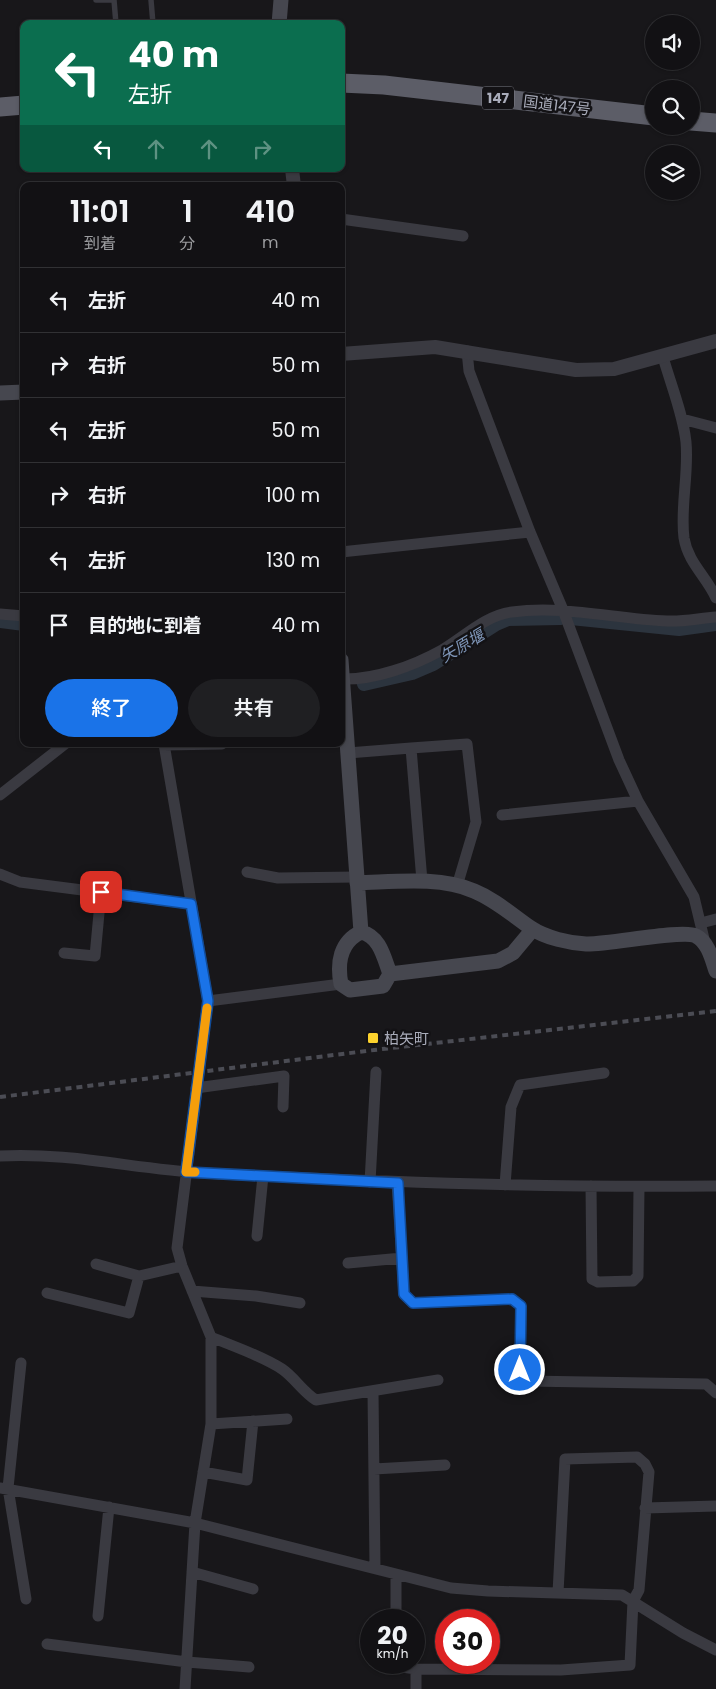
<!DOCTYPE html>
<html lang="ja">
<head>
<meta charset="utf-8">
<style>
	body { margin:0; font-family:Poppins,"Noto Sans JP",sans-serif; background:#1f1f22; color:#f1f3f6; height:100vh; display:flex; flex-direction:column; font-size:19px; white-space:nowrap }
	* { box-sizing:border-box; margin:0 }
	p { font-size:16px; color:#9c9da0 }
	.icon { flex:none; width:28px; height:28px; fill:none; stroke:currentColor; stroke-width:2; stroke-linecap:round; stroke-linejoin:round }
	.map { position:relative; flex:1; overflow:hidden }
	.drawer { position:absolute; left:20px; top:182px; width:325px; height:565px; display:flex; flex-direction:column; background:#121114; border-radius:10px; box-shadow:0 1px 4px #0004,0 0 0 1px #313134 }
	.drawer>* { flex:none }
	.guide { position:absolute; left:20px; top:20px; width:325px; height:152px; border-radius:10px; box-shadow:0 1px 4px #0004,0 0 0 1px #313134; background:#0b6e4f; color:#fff; overflow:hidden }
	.buttons { position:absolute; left:645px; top:15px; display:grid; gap:10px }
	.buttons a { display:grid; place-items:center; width:55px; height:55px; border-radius:50%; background:#121114; box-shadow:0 1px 4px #0004,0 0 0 1px #313134; font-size:25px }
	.speed { position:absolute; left:360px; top:1609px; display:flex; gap:10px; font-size:25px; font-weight:700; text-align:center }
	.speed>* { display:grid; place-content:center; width:65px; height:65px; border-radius:50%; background:#121114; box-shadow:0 1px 4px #0004,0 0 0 1px #313134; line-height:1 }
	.speed small { font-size:12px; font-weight:400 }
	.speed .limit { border:8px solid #d22; background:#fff; color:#111 }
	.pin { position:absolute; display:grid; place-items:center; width:42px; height:42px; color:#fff; margin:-21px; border-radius:10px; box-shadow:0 2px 8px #0006 }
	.me { position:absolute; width:55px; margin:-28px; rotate:0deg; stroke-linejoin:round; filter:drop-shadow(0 0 4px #0008) }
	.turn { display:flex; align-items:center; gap:18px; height:105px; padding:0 25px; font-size:22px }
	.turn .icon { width:65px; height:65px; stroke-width:2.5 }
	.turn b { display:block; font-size:35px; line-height:42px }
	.lanes { display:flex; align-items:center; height:48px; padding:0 25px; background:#0003; justify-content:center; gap:25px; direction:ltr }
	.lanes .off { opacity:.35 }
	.eta { display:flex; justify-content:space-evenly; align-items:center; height:85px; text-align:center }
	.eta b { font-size:30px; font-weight:600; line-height:35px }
	.primary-button { display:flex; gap:10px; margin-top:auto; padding:10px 25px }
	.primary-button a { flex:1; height:58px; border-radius:30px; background:#1a73e8; color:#fff; font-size:20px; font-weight:600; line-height:58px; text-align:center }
	.primary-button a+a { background:#1f1f22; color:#f1f3f6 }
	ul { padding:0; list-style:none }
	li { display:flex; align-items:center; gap:15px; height:65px; padding:0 25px; border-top:1px solid #313134 }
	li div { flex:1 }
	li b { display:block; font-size:19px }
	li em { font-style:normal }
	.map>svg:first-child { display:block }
</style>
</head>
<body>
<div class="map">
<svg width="716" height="1689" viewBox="0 0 716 1689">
	<rect width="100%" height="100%" fill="#18171a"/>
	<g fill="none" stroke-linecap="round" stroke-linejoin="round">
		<!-- canal -->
		<path stroke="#2c343e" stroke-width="14" d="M571 618 679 629 716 624
			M0 621 24 624
			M364 684 412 673 433 664 496 624 508 619 561 618"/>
		<!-- service -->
		<path stroke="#3a3a41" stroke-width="5.5" d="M96 0H114L116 24
			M151 0 153 24"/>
		<!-- minor -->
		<path stroke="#3a3a41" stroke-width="11" d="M341 219 463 236
			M467 351 469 371 530 532 563 610 619 760 638 801 694 897 705 943
			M663 357C671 385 683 414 686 442 689 474 680 507 684 538 688 563 707 577 716 598
			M682 419 716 428
			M341 552 530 532
			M0 614 24 616
			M341 679C375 680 413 666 442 650 464 637 486 615 512 612 564 605 615 619 667 621 683 622 700 618 716 617
			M164 744 208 1001 177 1248 182 1266 211 1337V1424L195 1523 185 1689
			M164 745 222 744
			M411 748 467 744 476 822 457 886
			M348 753 411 748 422 881
			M0 795 65 744
			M502 815 638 801
			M247 872 278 878 357 877
			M0 874 20 882 191 904
			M701 923 716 919
			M64 953 95 956 101 892
			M208 1001 341 984
			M196 1088 284 1076 283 1107
			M0 1156C68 1152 135 1169 203 1173 374 1182 545 1188 716 1186
			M370 1182 376 1072
			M397 1183 404 1295 413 1303 512 1299 521 1306 520 1370 528 1381 706 1384 716 1393
			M505 1185 511 1107 520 1085 604 1073
			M591 1186 592 1279 598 1282 633 1281 638 1276 639 1187
			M257 1236 263 1176
			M348 1263 402 1258
			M96 1264 139 1276 182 1266
			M192 1291 256 1296 300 1303
			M47 1293 129 1313 139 1276
			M211 1337C235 1347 260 1355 282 1369 294 1377 303 1392 316 1400L438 1380
			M21 1363 8 1488 26 1599
			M373 1391 375 1568
			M211 1424 287 1419
			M374 1469 445 1465
			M203 1472 247 1480 253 1421
			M0 1488 195 1523 451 1588 488 1591 622 1595 683 1633 716 1650
			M645 1508 716 1506
			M192 1572 253 1589
			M98 1616 109 1507
			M396 1620V1574
			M47 1644 187 1662 249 1667
			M395 1662V1666L416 1669
			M416 1689V1669L561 1670 630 1665 633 1601 639 1590 649 1472 645 1464 637 1457 565 1459 558 1593"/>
		<!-- tertiary -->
		<path stroke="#3a3a41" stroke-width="14" d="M292 169 294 186
			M341 354 435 347 576 370 614 369 716 341"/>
		<!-- secondary -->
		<path stroke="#46474f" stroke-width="15" d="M279 24 281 0
			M0 393 24 392
			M341 660 361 932
			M357 883C394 882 439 876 474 891 496 900 512 915 531 928 546 938 569 943 586 944 608 945 683 929 696 936 708 942 712 959 716 971
			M361 932C380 936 384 958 390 974L383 986 350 990 341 984C337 963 340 942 361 932Z
			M390 974 498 961 513 953 533 929"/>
		<!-- trunk -->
		<path stroke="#5c5d67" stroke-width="19" d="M341 83 384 85 654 116
			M0 107 24 105
			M691 121 716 123"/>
		<!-- rail -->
		<path stroke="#4b4c54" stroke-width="4" stroke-dasharray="6 5" stroke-linecap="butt" d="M0 1097 374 1050 716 1011"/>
	</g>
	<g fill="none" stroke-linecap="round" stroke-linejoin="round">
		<defs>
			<path id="route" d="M101 892 191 904 208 1001 186 1172 398 1183 404 1294 413 1303 512 1299 521 1306 520 1370"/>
		</defs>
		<!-- route casing -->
		<use href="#route" stroke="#114b97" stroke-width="12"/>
		<!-- route -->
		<use href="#route" stroke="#1a73e8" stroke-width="9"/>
		<!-- slow -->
		<path stroke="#f59e0b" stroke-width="9" d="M195 1172H186L207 1008"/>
	</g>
	<!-- markers -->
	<rect fill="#fcd22d" stroke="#131215" stroke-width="2" x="367" y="1032" width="12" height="12" rx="2.5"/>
	<g text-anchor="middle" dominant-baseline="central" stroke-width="5" stroke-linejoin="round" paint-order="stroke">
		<!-- shield labels -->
		<rect fill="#131215" stroke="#7c7e88" stroke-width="1" x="482" y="86.5" width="32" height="23" rx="4"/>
		<g font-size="14" font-weight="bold" fill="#a9acba">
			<text x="498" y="98">147</text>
		</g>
		<!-- street labels -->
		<g font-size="15" fill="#a9acba" stroke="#131215">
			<text transform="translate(557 105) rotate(7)">国道147号</text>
		</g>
		<!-- poi labels -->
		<g font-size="15" fill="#a9acba" stroke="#131215" text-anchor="start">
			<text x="384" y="1038">柏矢町</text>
		</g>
		<!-- water labels -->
		<g font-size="16" font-style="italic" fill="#7e95b7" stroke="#131215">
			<text transform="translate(462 646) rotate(-31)">矢原堰</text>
		</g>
	</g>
</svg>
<div class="buttons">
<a><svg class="icon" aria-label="sound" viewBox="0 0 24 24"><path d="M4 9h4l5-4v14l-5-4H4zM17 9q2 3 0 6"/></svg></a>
<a><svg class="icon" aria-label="search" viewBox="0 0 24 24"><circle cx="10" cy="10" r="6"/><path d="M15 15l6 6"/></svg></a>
<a><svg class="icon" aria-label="layers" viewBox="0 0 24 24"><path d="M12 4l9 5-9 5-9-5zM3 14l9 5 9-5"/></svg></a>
</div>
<div class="speed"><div>20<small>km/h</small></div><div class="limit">30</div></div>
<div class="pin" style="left:101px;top:892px;background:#d93025"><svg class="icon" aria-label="arrive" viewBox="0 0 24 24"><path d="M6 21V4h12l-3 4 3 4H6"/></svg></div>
<svg class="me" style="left:520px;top:1370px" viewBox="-20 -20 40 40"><circle r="17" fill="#1a73e8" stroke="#fff" stroke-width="3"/><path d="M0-11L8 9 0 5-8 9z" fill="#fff"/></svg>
<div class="guide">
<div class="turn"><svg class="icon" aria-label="left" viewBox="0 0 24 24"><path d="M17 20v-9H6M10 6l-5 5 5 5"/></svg><div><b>40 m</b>左折</div></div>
<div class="lanes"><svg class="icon" aria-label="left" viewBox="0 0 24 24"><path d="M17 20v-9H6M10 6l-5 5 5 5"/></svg><svg class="icon off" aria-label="ahead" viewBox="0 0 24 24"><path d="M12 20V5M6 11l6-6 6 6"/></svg><svg class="icon off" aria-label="ahead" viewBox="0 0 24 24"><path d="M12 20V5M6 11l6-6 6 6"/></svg><svg class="icon off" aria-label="right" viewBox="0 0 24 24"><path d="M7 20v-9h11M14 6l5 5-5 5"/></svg></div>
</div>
<section class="drawer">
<div class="eta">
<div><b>11:01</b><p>到着</p></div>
<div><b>1</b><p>分</p></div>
<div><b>410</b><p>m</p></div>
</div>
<ul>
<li><svg class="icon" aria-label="left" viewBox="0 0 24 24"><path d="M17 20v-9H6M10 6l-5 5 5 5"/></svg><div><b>左折</b></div><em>40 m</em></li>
<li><svg class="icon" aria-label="right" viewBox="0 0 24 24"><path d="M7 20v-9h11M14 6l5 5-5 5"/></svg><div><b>右折</b></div><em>50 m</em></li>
<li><svg class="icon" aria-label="left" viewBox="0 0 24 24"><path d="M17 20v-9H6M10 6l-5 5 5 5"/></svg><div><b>左折</b></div><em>50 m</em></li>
<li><svg class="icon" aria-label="right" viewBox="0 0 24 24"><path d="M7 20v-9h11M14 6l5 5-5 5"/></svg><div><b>右折</b></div><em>100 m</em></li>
<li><svg class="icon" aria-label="left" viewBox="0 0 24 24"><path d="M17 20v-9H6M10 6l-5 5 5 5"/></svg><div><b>左折</b></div><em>130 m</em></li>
<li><svg class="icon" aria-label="arrive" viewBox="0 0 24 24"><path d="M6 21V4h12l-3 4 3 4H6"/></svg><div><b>目的地に到着</b></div><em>40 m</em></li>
</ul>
<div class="primary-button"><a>終了</a><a>共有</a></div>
</section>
</div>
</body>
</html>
